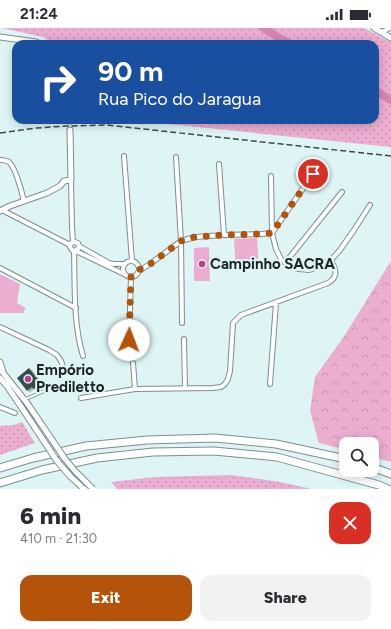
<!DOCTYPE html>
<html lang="en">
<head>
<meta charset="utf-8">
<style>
	body { margin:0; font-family:Figtree,sans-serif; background:#f2f2f3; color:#2b2b33; height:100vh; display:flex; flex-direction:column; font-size:15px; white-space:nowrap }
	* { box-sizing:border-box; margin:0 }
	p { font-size:13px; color:#7c7c81 }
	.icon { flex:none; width:22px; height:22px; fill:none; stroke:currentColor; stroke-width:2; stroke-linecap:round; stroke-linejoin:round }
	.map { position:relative; height:461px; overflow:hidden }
	.sheet { display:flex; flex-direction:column; background:#fff; flex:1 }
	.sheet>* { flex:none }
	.guide { position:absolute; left:12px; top:12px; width:367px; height:84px; border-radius:12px; box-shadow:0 2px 10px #0003; background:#1a4fa0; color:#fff; overflow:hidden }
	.controls { position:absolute; left:339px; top:409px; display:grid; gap:8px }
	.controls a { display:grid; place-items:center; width:40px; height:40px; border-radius:8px; background:#fff; box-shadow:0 2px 10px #0003; font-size:20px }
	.pin { position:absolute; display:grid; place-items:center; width:34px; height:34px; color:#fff; margin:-17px; border:2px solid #fff; border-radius:50%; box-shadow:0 1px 4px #0007 }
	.me { position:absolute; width:44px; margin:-22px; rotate:2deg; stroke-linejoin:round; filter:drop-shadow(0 0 3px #0008) }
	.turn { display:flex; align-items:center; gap:14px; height:84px; padding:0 20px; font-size:18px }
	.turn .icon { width:52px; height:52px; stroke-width:2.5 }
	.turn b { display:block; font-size:28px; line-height:34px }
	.round { display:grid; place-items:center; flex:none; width:42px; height:42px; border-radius:12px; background:#f2f2f3 }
	.summary { display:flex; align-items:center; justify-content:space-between; height:68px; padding:0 20px }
	h1 { font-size:24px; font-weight:800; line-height:30px }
	.cta { display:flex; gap:8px; margin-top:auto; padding:8px 20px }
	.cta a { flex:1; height:46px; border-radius:12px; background:#b45309; color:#fff; font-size:16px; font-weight:800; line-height:46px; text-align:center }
	.cta a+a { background:#f2f2f3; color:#2b2b33 }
	.status { display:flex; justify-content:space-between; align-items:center; height:28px; padding:0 20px; background:#fff; direction:ltr }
	.status svg { height:11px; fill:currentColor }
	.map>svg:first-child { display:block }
</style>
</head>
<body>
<div class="status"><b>21:24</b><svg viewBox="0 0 49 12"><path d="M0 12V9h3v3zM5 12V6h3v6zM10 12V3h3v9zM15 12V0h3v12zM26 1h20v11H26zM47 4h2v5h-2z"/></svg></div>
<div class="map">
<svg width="391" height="461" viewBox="0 0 391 461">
	<defs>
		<pattern id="grass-dots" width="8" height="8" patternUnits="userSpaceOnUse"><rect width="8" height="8" fill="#ebadd0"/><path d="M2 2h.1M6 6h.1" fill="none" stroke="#c995b2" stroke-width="1.8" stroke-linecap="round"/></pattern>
		<pattern id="forest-crowns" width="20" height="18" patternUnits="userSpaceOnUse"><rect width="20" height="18" fill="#ebadd0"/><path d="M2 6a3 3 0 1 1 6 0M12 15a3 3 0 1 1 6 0" fill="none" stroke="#c995b2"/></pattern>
		<filter id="shadow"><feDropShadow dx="2.5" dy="1.5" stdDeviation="0" flood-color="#0004"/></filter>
	</defs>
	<rect width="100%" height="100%" fill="#def4f5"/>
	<!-- grass -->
	<path fill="url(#grass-dots)" d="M2 0H364L391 14V119L129 92H375V16H54L43 9Z
		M22 394 35 415 0 427V398L14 397Z
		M232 447 280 454 312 461H117L111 454 155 449Z"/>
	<!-- forest -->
	<path fill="url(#forest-crowns)" d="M391 233V434L372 429V416H346V422L319 415 310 383 315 349 343 310Z"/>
	<!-- park -->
	<path fill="#ebadd0" d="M257 210 259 241 236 242 234 211Z
		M209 219 210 253H194V220Z
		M0 246 20 256 17 275 26 280 23 285H0Z"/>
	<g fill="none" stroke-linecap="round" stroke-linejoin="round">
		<!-- river -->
		<path stroke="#d386b3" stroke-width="8" d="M263 0 290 16
			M375 63 391 72"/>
	</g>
	<!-- building -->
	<path fill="#384b4c" filter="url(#shadow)" d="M29 340 39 353 38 354 40 358 33 361 32 359 27 363 17 350Z"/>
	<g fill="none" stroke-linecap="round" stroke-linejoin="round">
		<!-- tertiary-tunnel -->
		<path stroke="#b7cacb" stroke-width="5" stroke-dasharray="5 2.5" stroke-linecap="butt" d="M69 92 70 102"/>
		<defs>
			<path id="service" d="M26 371 44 363"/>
			<path id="minor" d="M381 4 386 2 390 0
				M124 128 132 233
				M176 129 181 213 182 295
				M0 132C3 132 6 132 9 134 15 139 22 165 24 173
				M219 136 224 207
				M271 148 272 205 276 221 281 231 291 239 299 241 309 242 318 239 331 232 340 222 354 202 370 177
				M71 152 72 199 73 214
				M2 182 70 217
				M79 218 78 221 75 223 72 222 70 219 71 215 75 214 78 215 79 218 109 235 114 236H125
				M74 223C75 258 73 295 83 328
				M76 223 124 246
				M123 241a8 8 0 1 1 16 0a8 8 0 1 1-16 0Z
				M285 235 342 164
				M0 240 76 280
				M139 243 150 236 181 213 195 209 224 207 261 206 272 205 313 146
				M0 299 49 322 57 327 61 333 65 344
				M184 311 185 360
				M129 312 131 249
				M133 335 135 361
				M270 356 276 275
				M81 370 135 361 213 360 221 359 225 356 228 351 230 343 233 295 241 287 328 255C339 248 336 242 331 232
				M0 379 15 385"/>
			<path id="tertiary" d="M374 0 391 10
				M0 9 36 14 39 16
				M0 183 10 178 47 165 60 158 64 153 71 152 70 102
				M0 334 3 344
				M0 341 27 375
				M0 350 7 358 20 377"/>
			<path id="motorway" d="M372 439 391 446
				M0 440 33 430 86 418 147 412 215 410 276 416 346 431
				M0 455 42 442 97 430 153 424 214 423 277 429 379 457 388 461"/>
		</defs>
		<!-- service casing -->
		<use href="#service" stroke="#7b8f90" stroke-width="4"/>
		<!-- minor casing -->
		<use href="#minor" stroke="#7b8f90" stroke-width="6"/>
		<!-- tertiary casing -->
		<use href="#tertiary" stroke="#7b8f90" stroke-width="7"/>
		<!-- motorway casing -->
		<use href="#motorway" stroke="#7b8f90" stroke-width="9"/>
		<!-- service -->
		<use href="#service" stroke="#fff" stroke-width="2"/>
		<!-- minor -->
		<use href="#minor" stroke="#fff" stroke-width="4"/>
		<!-- tertiary -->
		<use href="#tertiary" stroke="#fff" stroke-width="5"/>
		<!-- motorway -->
		<use href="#motorway" stroke="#fff" stroke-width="7"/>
		<!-- rail -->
		<path stroke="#404b4c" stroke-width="1.5" stroke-dasharray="6 3" stroke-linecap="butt" d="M0 105 36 100 67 98 107 97 391 128"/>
		<defs>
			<path id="tertiary-bridge" d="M27 375 65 431 75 443 93 461
				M20 377 57 433 71 449 84 461"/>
		</defs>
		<!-- tertiary-bridge casing -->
		<use href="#tertiary-bridge" stroke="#7b8f90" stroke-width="7" stroke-linecap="butt"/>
		<!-- tertiary-bridge -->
		<use href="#tertiary-bridge" stroke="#fff" stroke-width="5"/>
	</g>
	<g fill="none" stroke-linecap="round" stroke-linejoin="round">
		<!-- route -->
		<path stroke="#b45309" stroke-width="7" stroke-dasharray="0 12.6" d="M129 312 131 249 136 247 139 242 150 236 181 213 195 209 224 207 261 206 272 205 313 146"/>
	</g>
	<!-- markers -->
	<g fill="#b93e8f" stroke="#def4f5" stroke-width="1.5">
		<circle cx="202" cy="236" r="4"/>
		<circle cx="28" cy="351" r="4"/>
	</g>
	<g text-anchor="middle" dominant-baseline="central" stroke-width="4" stroke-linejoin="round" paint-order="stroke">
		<!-- poi labels -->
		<g font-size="15" font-weight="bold" fill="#1c2425" stroke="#def4f5" text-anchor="start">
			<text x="210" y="236">Campinho SACRA</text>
			<text x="36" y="342">Empório<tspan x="36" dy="17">Prediletto</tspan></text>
		</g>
	</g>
</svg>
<div class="controls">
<a><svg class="icon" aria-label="search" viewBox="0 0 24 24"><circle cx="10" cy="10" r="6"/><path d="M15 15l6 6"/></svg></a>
</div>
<div class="pin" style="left:313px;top:146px;background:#d93025"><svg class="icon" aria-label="arrive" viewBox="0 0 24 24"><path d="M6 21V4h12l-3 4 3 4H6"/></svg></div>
<svg class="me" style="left:129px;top:312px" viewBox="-20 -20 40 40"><circle r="19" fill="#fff"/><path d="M0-13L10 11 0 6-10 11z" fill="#b45309"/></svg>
<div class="guide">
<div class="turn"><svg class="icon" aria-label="right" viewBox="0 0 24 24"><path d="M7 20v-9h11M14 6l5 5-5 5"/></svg><div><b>90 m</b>Rua Pico do Jaragua</div></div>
</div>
</div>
<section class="sheet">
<div class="summary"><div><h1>6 min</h1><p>410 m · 21:30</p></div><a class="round" style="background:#d93025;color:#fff"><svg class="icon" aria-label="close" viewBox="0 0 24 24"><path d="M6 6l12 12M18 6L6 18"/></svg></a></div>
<div class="cta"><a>Exit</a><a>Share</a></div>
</section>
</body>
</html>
